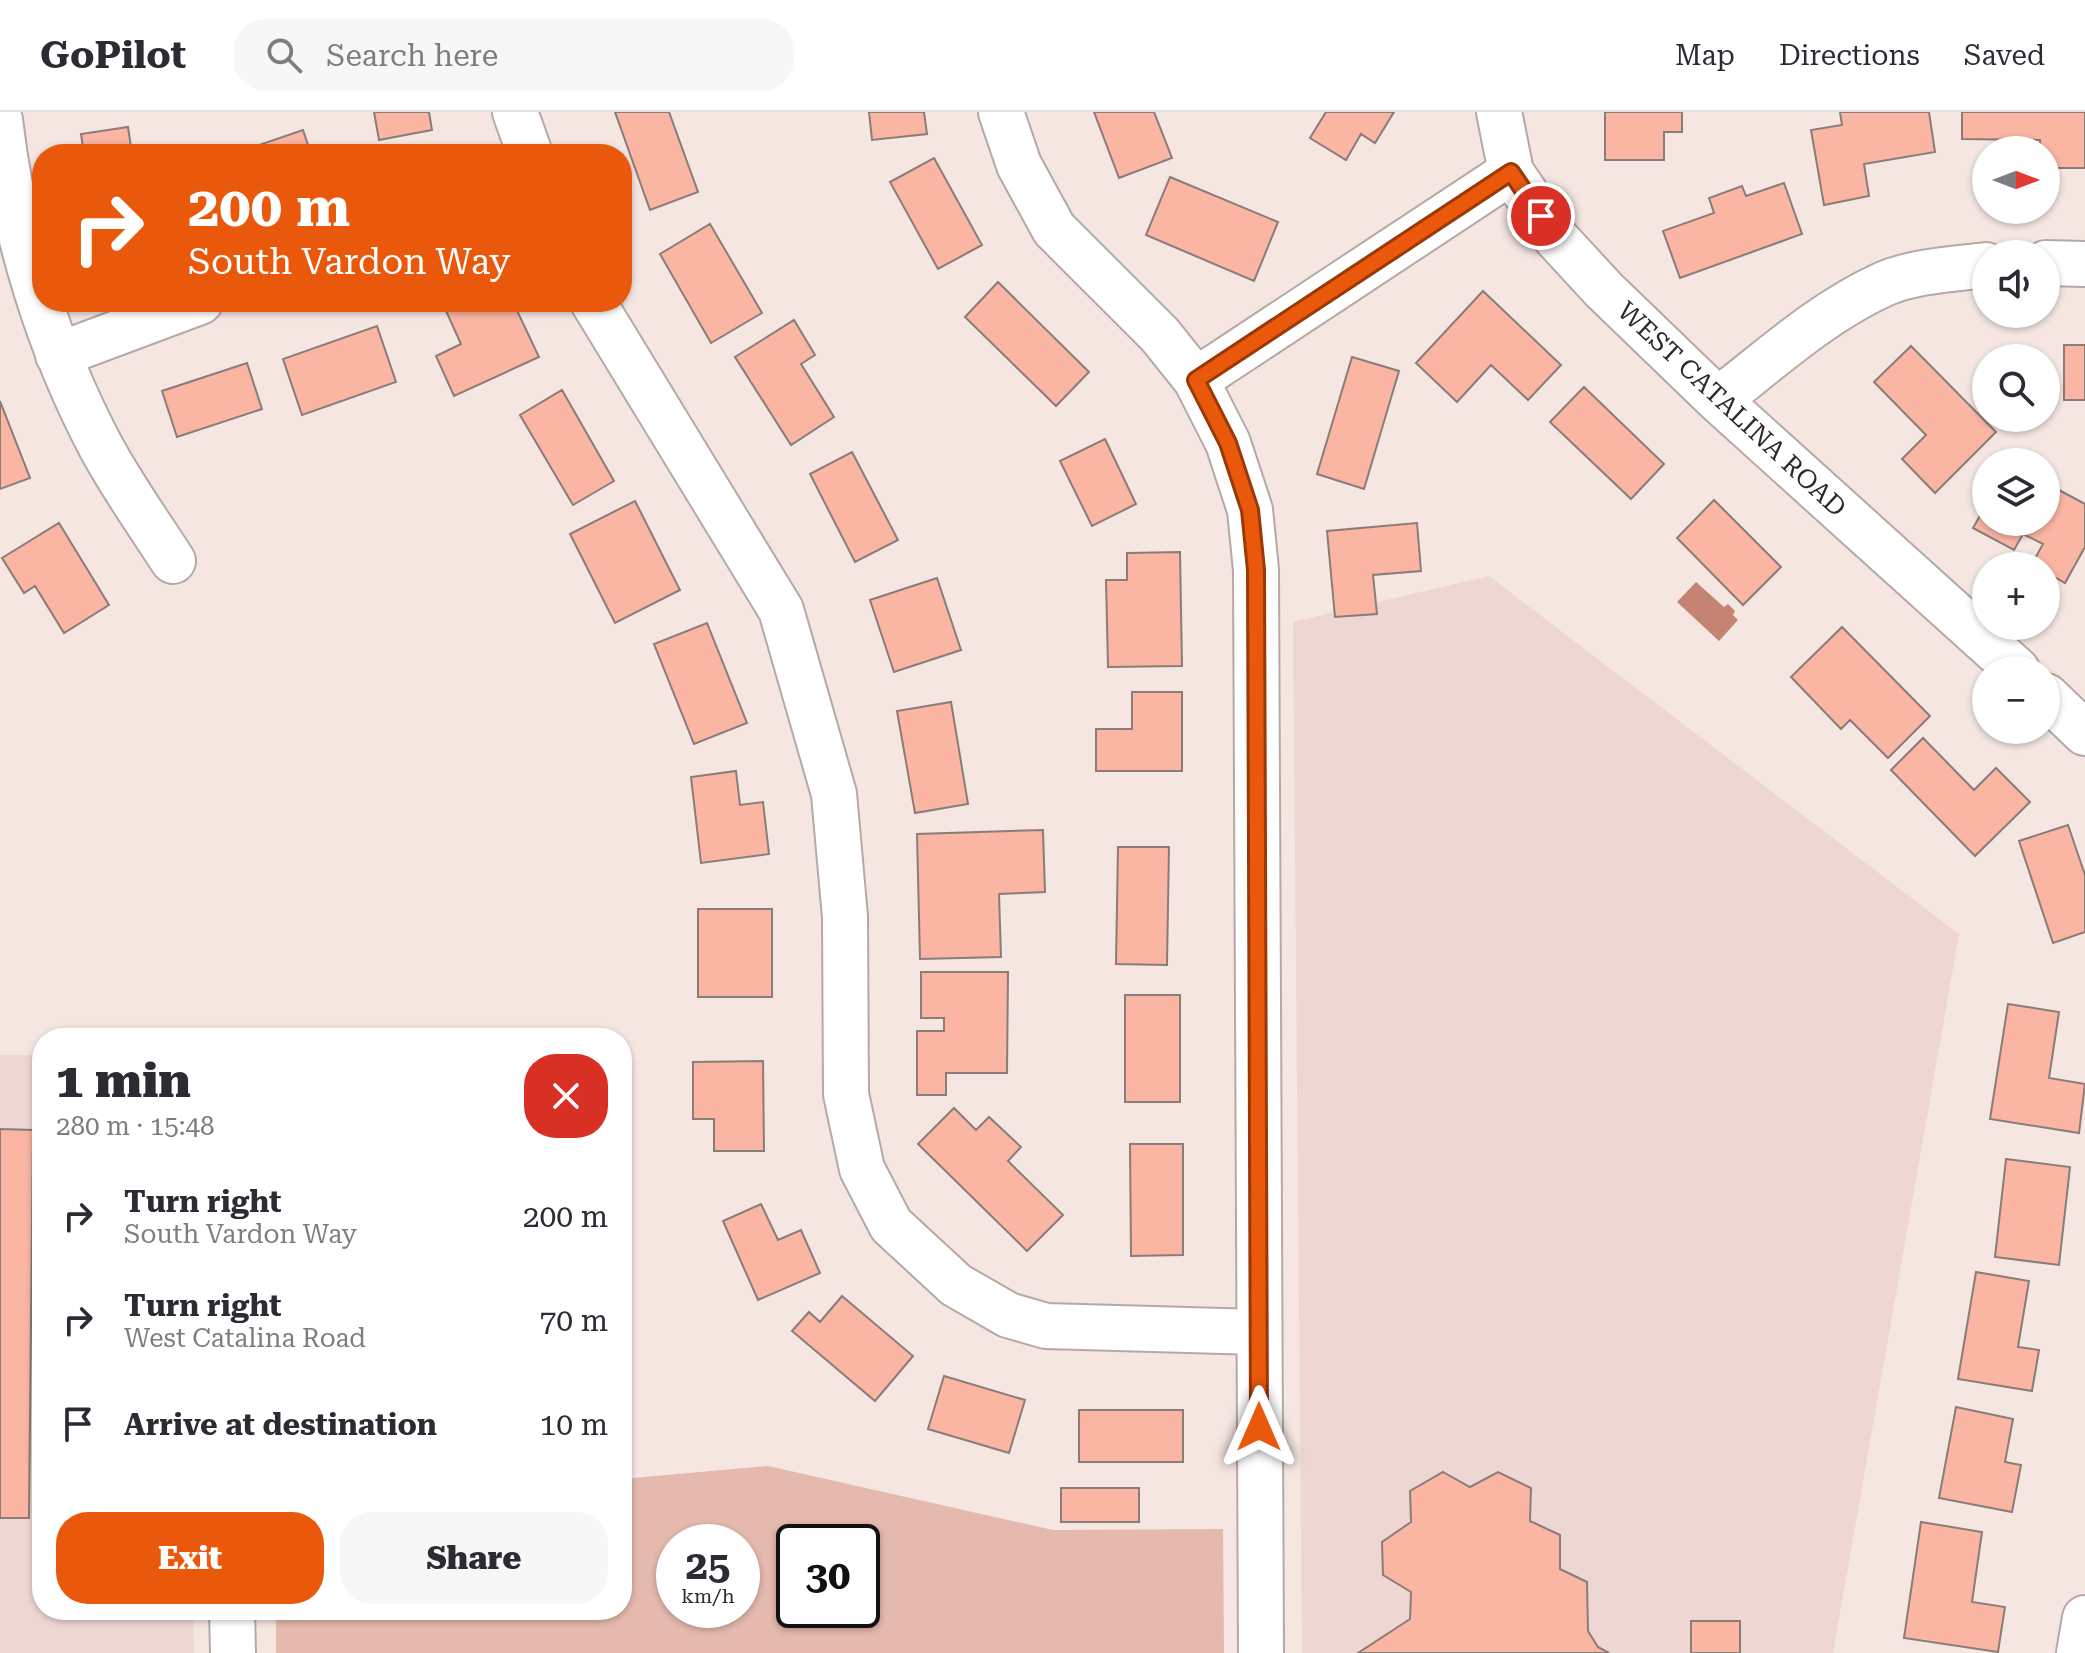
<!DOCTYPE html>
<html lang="en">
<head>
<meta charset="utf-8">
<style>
	body { margin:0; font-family:"Roboto Serif",serif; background:#f7f7f7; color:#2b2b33; height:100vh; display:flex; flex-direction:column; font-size:30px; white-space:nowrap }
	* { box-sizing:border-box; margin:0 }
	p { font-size:26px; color:#7c7c81 }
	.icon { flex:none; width:44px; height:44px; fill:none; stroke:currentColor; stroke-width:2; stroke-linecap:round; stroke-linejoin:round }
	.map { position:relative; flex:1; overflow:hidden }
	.sheet { position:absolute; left:32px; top:916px; width:600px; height:592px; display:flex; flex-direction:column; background:#fff; border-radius:32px; box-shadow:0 2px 6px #0004 }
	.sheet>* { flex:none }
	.hud { position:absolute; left:32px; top:32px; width:600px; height:168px; border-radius:32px; box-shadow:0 2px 6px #0004; background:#ea580c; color:#fff; overflow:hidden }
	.needle { width:52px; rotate:90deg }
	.tools { position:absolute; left:1972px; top:24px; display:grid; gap:16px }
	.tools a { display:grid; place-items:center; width:88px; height:88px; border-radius:50%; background:#fff; box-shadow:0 2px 6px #0004; font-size:40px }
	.speed { position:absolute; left:656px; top:1412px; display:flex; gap:16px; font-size:40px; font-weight:700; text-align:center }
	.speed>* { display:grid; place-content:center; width:104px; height:104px; border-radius:50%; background:#fff; box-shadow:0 2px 6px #0004; line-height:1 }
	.speed small { font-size:20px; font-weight:400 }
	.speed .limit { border:4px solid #111; border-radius:12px; background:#fff; color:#111 }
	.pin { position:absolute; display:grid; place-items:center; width:68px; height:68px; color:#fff; margin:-34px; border:4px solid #fff; border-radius:50%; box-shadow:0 2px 8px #0007 }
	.me { position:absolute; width:88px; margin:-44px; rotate:0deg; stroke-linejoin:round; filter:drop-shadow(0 0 6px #0008) }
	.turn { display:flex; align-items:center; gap:28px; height:168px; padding:0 24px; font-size:36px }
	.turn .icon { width:104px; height:104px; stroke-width:2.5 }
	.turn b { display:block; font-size:56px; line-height:68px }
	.round { display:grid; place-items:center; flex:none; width:84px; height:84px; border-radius:32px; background:#f7f7f7 }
	.overview { display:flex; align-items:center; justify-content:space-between; height:136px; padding:0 24px }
	h1 { font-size:48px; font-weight:800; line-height:60px }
	.cta { display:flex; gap:16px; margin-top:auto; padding:16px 24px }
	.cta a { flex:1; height:92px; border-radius:32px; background:#ea580c; color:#fff; font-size:32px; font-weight:800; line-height:92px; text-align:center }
	.cta a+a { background:#f7f7f7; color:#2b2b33 }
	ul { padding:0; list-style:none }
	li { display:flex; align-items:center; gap:24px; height:104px; padding:0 24px }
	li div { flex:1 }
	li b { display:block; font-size:30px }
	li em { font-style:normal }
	header { display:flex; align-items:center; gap:48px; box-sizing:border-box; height:112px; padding:0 40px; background:#fff; border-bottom:2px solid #e1e1e2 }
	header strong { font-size:38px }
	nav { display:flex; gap:44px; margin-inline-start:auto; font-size:28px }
	.search { width:560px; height:72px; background:#f7f7f7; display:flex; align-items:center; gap:20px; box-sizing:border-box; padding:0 28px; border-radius:32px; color:#7c7c81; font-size:30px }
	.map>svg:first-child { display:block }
</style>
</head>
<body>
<header>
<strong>GoPilot</strong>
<div class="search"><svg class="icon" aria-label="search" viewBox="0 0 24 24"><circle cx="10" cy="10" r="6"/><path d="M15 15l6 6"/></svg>Search here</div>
<nav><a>Map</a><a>Directions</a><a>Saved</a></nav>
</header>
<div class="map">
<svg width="2085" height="1541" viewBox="0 0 2085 1541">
	<rect width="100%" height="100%" fill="#f5e6e2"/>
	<!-- built -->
	<path fill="#eed7d2" d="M1489 464 1959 822 1833 1541H1302L1293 510Z
		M0 943H42V1498H193L194 1541H0Z"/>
	<!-- green -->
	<path fill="#e5b9ad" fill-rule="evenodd" d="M768 1354 1053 1418 1223 1417 1224 1541H276V1498H622V1367ZM674 1430H742V1498H674ZM794 1430H862V1498H794Z"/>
	<!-- water -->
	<path fill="#c58473" d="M1696 470 1724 495 1728 492 1735 499 1733 503 1738 508 1719 529 1677 490Z"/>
	<!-- building -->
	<path fill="#fab5a3" stroke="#897c79" stroke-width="2" d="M374 0H429L432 18 379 28Z
		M615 0H669L698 80 650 98Z
		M869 0H924L927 22 872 28Z
		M1094 0H1154L1172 46 1119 66Z
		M1326 0H1394L1375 31 1361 22 1346 48 1310 26Z
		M1605 0H1682V20H1664V48H1605Z
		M1840 0H1929L1935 40 1864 52 1869 84 1824 93 1811 18 1842 13Z
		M1962 0H2085V56H2046V38H2040V28L1962 27Z
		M128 15 132 42H84L81 22Z
		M303 18 311 42H233Z
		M934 46 982 133 938 157 890 70Z
		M1170 65 1278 110 1254 169 1146 123Z
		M1784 71 1802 122 1680 166 1663 119 1714 101 1709 86 1742 74 1746 84Z
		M710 112 762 201 711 231 660 142Z
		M998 170 1089 260 1056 294 965 205Z
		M1483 179 1561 253 1528 288 1491 253 1457 290 1416 251Z
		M442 190H498L501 196 513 190 539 245 454 284 436 244 461 232Z
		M794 208 815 243 801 252 834 305 791 333 735 245Z
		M377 214 396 270 302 303 283 247Z
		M2064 233H2085V288H2064Z
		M1911 234 1996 320 1935 381 1902 347 1926 323 1874 270Z
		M1352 245 1399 259 1364 377 1317 362Z
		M247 251 262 297 177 325 162 279Z
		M1584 275 1664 352 1631 387 1550 310Z
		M562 278 614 369 573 393 520 303Z
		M0 289 30 366 0 377Z
		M1105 327 1136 392 1092 414 1060 349Z
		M852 340 898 428 855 450 810 362Z
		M2046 371 2085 392V435L2065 471 2046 460V454L2032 452 2043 432 2023 422 2014 438 1973 416 1986 393V410H2046Z
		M1714 388 1781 455 1743 493 1677 426Z
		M635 389 680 478 615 511 570 422Z
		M59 411 109 493 64 521 35 474 24 481 2 446Z
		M1417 411 1421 459 1373 463 1377 502 1335 505 1327 419Z
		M1180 440 1182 554 1108 555 1106 468H1127V441Z
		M937 466 961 538 894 560 870 488Z
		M707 511 747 611 694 632 654 532Z
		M1842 515 1930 604 1888 646 1850 608 1841 617 1791 565Z
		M1132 580H1182V659H1096V617H1132Z
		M951 590 968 692 915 701 897 599Z
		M1923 626 1974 678 1996 656 2030 690 1975 744 1891 658Z
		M736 659 740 693 763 690 769 742 701 751 691 665Z
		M2068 713 2085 763V820L2053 831 2019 729Z
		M1043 718 1045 780 999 782 1001 845 920 847 917 722Z
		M1118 735H1169L1167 853 1116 852Z
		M698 797H772V885H698Z
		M921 860H1008L1007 961H946V983H917V919H944V906H921Z
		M1125 883H1180V990H1125Z
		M2008 892 2059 900 2049 966 2085 972 2079 1021 1990 1007Z
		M763 949 764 1039H714V1007H693V950Z
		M954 996 976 1018 989 1005 1021 1035 1008 1049 1063 1103 1027 1139 918 1032Z
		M0 1017 33 1018 29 1406H0Z
		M1130 1032H1183V1143L1131 1144Z
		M2006 1047 2070 1055 2059 1153 1995 1145Z
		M761 1092 778 1128 801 1118 820 1161 758 1188 723 1109Z
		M1976 1160 2029 1169 2018 1235 2039 1238 2032 1279 1958 1267Z
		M842 1184 913 1244 875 1289 792 1219 809 1200 820 1210Z
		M944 1264 1025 1288 1009 1341 928 1317Z
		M1956 1295 2013 1307 2005 1350 2021 1353 2012 1400 1939 1386Z
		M1079 1298H1183V1350H1079Z
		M1443 1360 1470 1375 1498 1360 1531 1376 1530 1409 1560 1423V1457L1587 1470 1588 1519 1598 1535 1609 1541H1358L1410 1507 1411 1480 1383 1463 1382 1430 1411 1410 1410 1379Z
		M1061 1376H1139V1410H1061Z
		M1921 1410 1982 1420 1972 1490 2005 1495 1998 1540 1904 1526Z
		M1691 1509H1740V1541H1691Z"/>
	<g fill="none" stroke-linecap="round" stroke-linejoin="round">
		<defs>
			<path id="minor" d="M515 0 530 42
				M1001 0 1019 53 1054 117 1160 223 1196 268 1228 331 1250 398 1256 458 1261 1541
				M1499 0 1511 60 1556 126 1604 178 1718 288 2017 558
				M0 8C13 120 48 235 101 335 122 374 149 412 173 449
				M2046 151 2085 152
				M593 190 781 498 834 682 845 805 846 982 862 1057 891 1113 956 1173 1008 1203 1046 1214 1259 1220
				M58 243 200 190
				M1196 268 1511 60
				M1718 288C1771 247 1822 200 1884 172 1914 159 1953 157 1986 153
				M2046 584 2085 621
				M232 1498 233 1541
				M2079 1541 2085 1506"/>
		</defs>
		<!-- minor casing -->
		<use href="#minor" stroke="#b6a9a5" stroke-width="48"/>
		<!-- minor -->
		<use href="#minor" stroke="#fff" stroke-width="44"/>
	</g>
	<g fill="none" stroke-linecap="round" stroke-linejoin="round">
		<defs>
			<path id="route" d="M1259 1315 1256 458 1250 398 1228 331 1196 268 1511 60 1541 104"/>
		</defs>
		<!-- route casing -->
		<use href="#route" stroke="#983908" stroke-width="20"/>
		<!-- route -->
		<use href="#route" stroke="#ea580c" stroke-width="14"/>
	</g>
	<g text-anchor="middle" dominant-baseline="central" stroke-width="7" stroke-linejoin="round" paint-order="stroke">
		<!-- street labels -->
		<g font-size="26" fill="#2e2927" stroke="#fff">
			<text transform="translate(1732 297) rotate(43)">WEST CATALINA ROAD</text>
		</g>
	</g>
</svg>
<div class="tools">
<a><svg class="needle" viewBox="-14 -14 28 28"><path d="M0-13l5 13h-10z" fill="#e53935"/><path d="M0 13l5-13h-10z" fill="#7c7c81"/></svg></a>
<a><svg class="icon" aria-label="sound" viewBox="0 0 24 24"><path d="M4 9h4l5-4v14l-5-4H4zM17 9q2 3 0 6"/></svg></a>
<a><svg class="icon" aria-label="search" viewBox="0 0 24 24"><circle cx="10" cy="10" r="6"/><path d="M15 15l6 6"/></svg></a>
<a><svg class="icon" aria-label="layers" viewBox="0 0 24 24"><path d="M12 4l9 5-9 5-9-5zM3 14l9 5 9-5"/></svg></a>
<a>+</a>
<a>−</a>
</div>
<div class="speed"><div>25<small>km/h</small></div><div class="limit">30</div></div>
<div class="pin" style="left:1541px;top:104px;background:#d93025"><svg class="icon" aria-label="arrive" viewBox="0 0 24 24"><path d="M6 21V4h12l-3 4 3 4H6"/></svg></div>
<svg class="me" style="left:1259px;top:1315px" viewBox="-20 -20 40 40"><path d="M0-17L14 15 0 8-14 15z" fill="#ea580c" stroke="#fff" stroke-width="4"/></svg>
<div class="hud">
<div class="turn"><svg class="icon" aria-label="right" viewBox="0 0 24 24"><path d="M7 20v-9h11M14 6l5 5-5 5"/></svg><div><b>200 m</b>South Vardon Way</div></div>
</div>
<section class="sheet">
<div class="overview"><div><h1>1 min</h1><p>280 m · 15:48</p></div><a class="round" style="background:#d93025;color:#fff"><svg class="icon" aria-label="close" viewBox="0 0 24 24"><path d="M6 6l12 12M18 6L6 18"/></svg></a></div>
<ul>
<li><svg class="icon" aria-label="right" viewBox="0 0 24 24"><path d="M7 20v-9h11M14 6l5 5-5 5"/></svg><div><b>Turn right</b><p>South Vardon Way</p></div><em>200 m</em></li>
<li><svg class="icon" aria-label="right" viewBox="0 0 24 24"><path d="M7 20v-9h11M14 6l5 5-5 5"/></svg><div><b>Turn right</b><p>West Catalina Road</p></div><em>70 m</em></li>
<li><svg class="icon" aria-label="arrive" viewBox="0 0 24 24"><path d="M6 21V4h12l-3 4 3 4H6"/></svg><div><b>Arrive at destination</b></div><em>10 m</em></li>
</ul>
<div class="cta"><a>Exit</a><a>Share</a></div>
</section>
</div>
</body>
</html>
